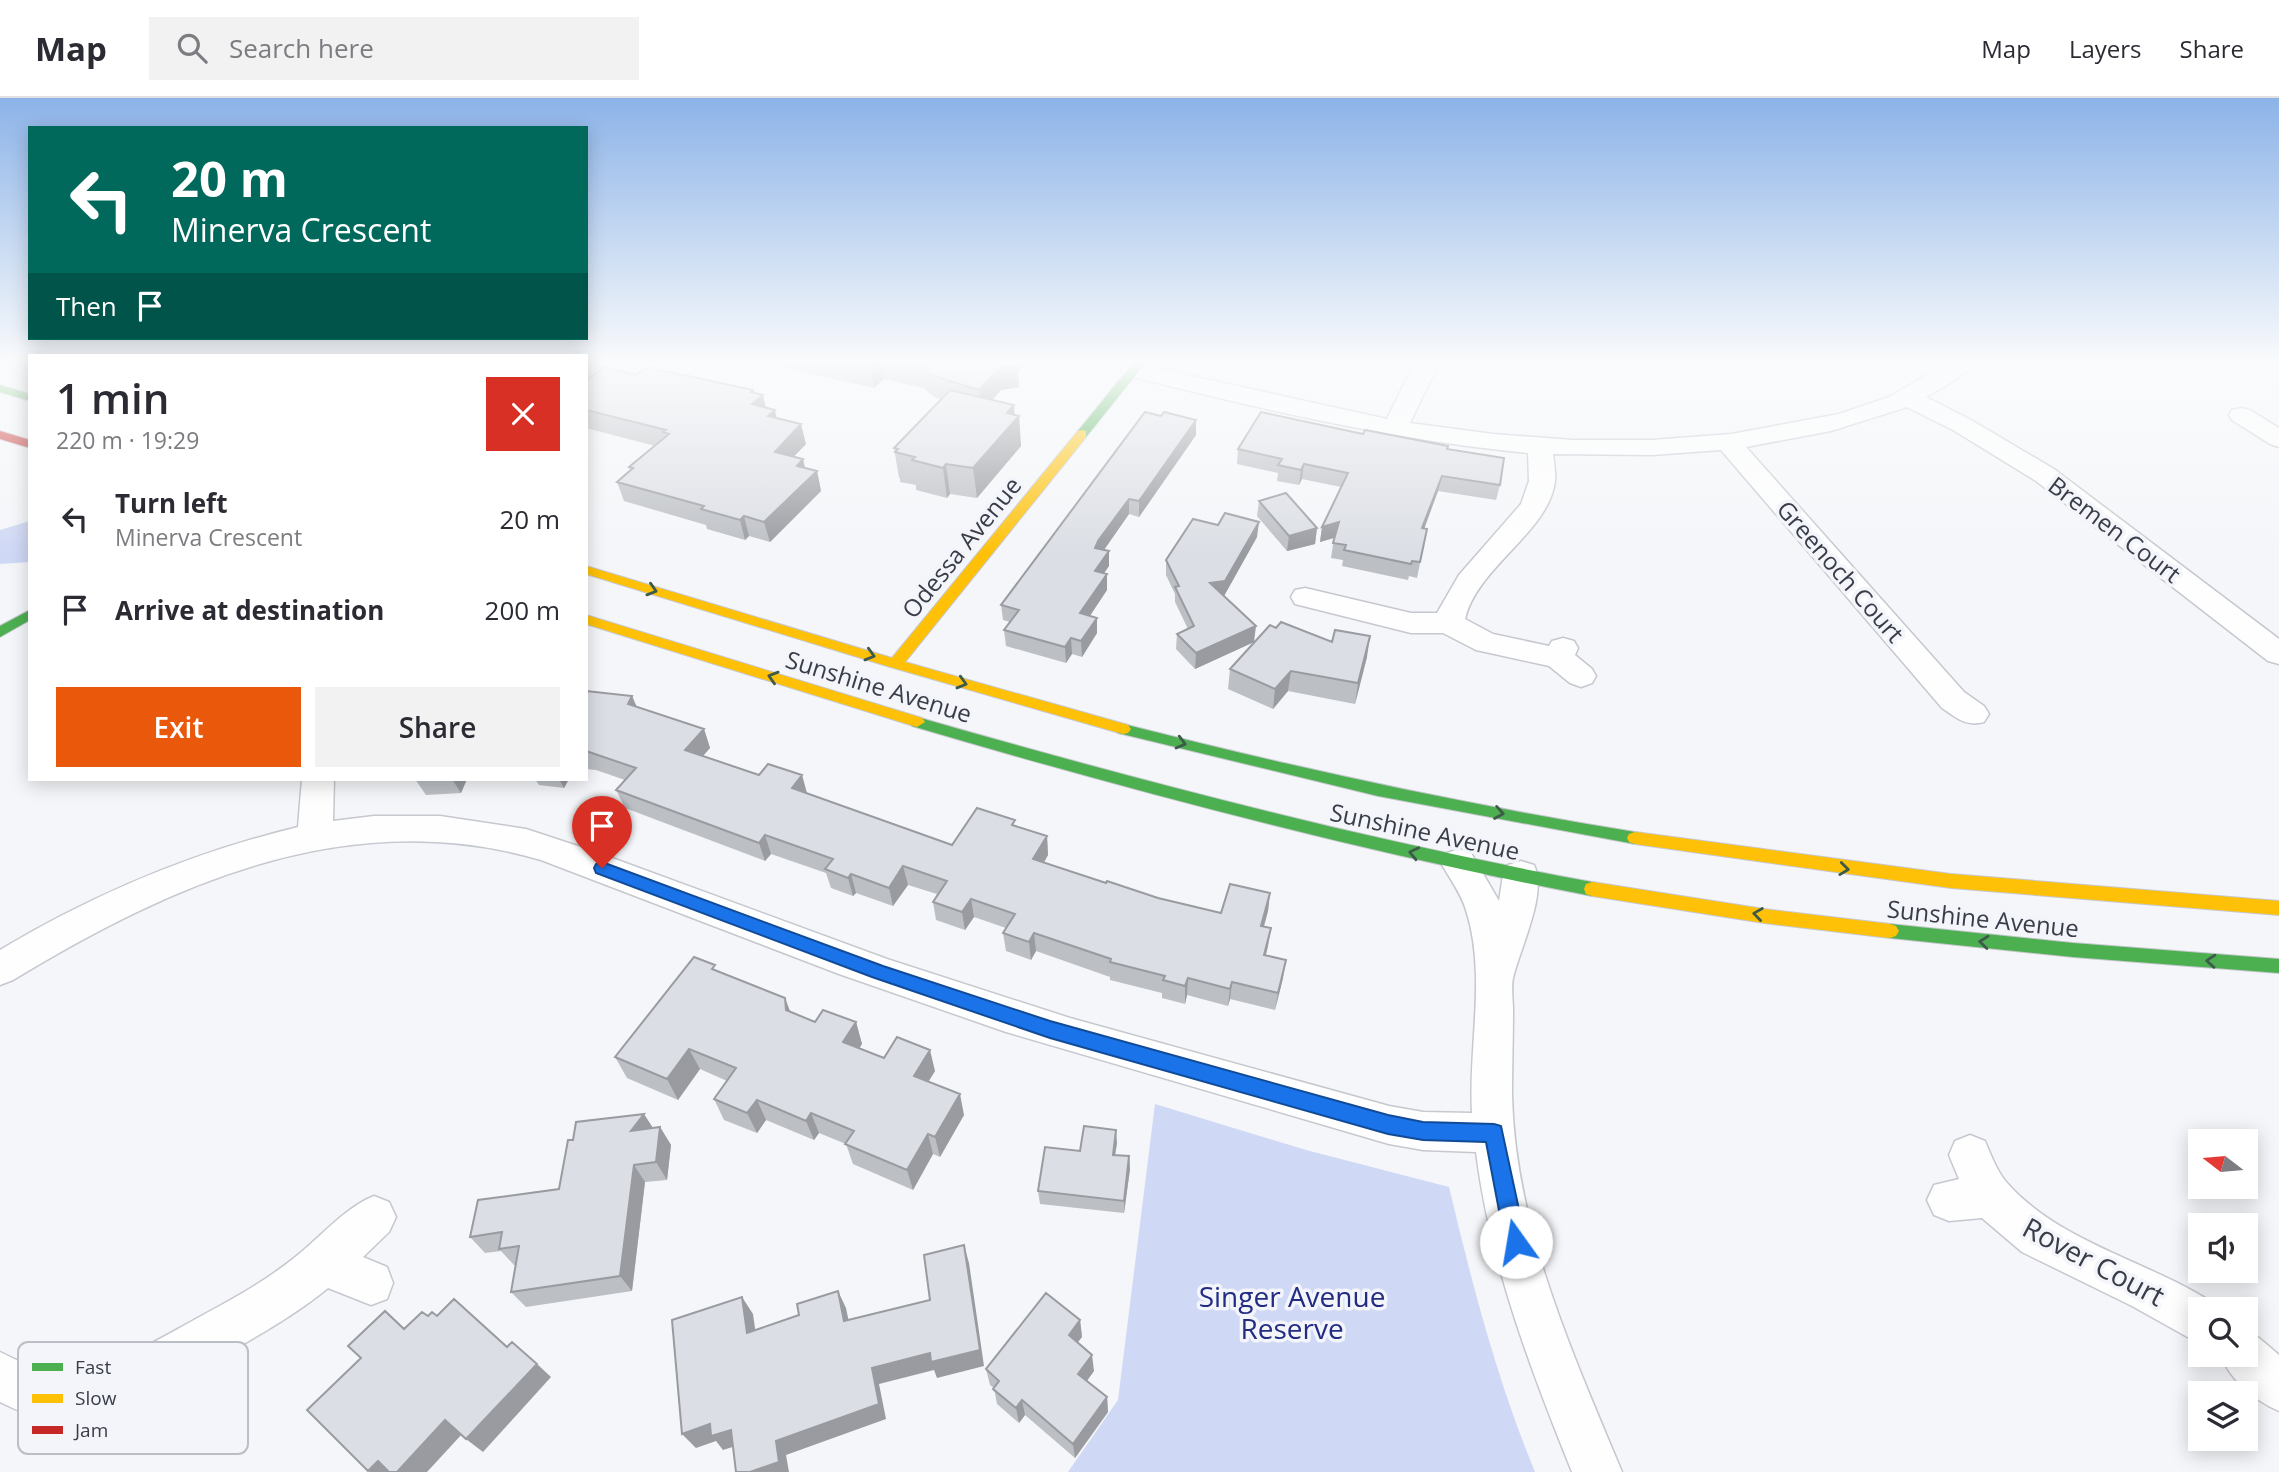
<!DOCTYPE html>
<html lang="en">
<head>
<meta charset="utf-8">
<style>
	body { margin:0; font-family:"Open Sans",sans-serif; background:#f2f2f3; color:#2b2b33; height:100vh; display:flex; flex-direction:column; font-size:26px; white-space:nowrap }
	* { box-sizing:border-box; margin:0 }
	p { font-size:23px; color:#7c7c81 }
	.icon { flex:none; width:38px; height:38px; fill:none; stroke:currentColor; stroke-width:2; stroke-linecap:round; stroke-linejoin:round }
	.map { position:relative; flex:1; overflow:hidden }
	.side { position:absolute; left:28px; top:256px; width:560px; height:427px; display:flex; flex-direction:column; background:#fff; border-radius:0px; box-shadow:0 4px 18px #0003 }
	.side>* { flex:none }
	.banner { position:absolute; left:28px; top:28px; width:560px; height:214px; border-radius:0px; box-shadow:0 4px 18px #0003; background:#00695c; color:#fff; overflow:hidden }
	.needle { width:46px; rotate:286deg }
	.controls { position:absolute; left:2188px; top:1031px; display:grid; gap:14px }
	.controls a { display:grid; place-items:center; width:70px; height:70px; border-radius:0px; background:#fff; box-shadow:0 4px 18px #0003; font-size:35px }
	.pin { position:absolute; display:grid; place-items:center; width:60px; height:60px; color:#fff; margin:-72px -30px; border-radius:50% 50% 50% 0; rotate:-45deg; box-shadow:0 0 7px #0007 }
	.pin .icon { rotate:45deg }
	.me { position:absolute; width:77px; margin:-38px; rotate:347deg; stroke-linejoin:round; filter:drop-shadow(0 0 5px #0008) }
	.turn { display:flex; align-items:center; gap:24px; height:147px; padding:0 28px; font-size:32px }
	.turn .icon { width:91px; height:91px; stroke-width:2.5 }
	.turn b { display:block; font-size:49px; line-height:60px }
	.then { display:flex; align-items:center; height:66px; padding:0 28px; background:#0003; gap:14px; font-size:26px }
	.round { display:grid; place-items:center; flex:none; width:74px; height:74px; border-radius:0px; background:#f2f2f3 }
	.overview { display:flex; align-items:center; justify-content:space-between; height:119px; padding:0 28px }
	h1 { font-size:42px; font-weight:600; line-height:52px }
	.button { display:flex; gap:14px; margin-top:auto; padding:14px 28px }
	.button a { flex:1; height:80px; border-radius:0px; background:#ea580c; color:#fff; font-size:28px; font-weight:600; line-height:80px; text-align:center }
	.button a+a { background:#f2f2f3; color:#2b2b33 }
	ul { padding:0; list-style:none }
	li { display:flex; align-items:center; gap:21px; height:91px; padding:0 28px }
	li div { flex:1 }
	li b { display:block; font-size:26px }
	li em { font-style:normal }
	header { display:flex; align-items:center; gap:42px; box-sizing:border-box; height:98px; padding:0 35px; background:#fff; border-bottom:2px solid #e1e1e2 }
	header strong { font-size:33px }
	nav { display:flex; gap:38px; margin-inline-start:auto; font-size:24px }
	.search { width:490px; height:63px; background:#f2f2f3; display:flex; align-items:center; gap:18px; box-sizing:border-box; padding:0 24px; border-radius:0px; color:#7c7c81; font-size:26px }
	.map>svg:first-child { display:block }
</style>
</head>
<body>
<header>
<strong>Map</strong>
<div class="search"><svg class="icon" aria-label="search" viewBox="0 0 24 24"><circle cx="10" cy="10" r="6"/><path d="M15 15l6 6"/></svg>Search here</div>
<nav><a>Map</a><a>Layers</a><a>Share</a></nav>
</header>
<div class="map">
<svg width="2279" height="1374" viewBox="0 0 2279 1374">
	<rect width="100%" height="100%" fill="#f5f6f9"/>
	<!-- green -->
	<path fill="#cfd8f5" d="M30 423V464L0 466V432Z
		M1155 1006 1306 1052 1449 1089C1472 1186 1497 1282 1535 1374H1068L1118 1302Z"/>
	<g fill="none" stroke-linecap="round" stroke-linejoin="round">
		<defs>
			<path id="street" d="M1415 264H1439L1410 325 1493 336 1573 342H1652L1731 336 1839 316 1889 299 1950 264H1977L1952 284 1926 299 1971 322 2054 371 2279 541V566L2268 563 2036 383 1953 332 1907 309 1831 333 1746 349 1964 594 1984 608 1989 616 1984 624C1966 629 1957 620 1942 610L1721 352 1652 357 1553 356C1554 365 1556 375 1555 383 1549 434 1477 469 1465 521L1493 536 1549 548 1552 543 1563 540 1574 543 1578 550 1575 557 1592 571 1596 578 1592 585 1581 589 1570 585 1549 568 1476 552 1443 535H1411L1295 506 1291 499 1295 492 1305 490 1411 515H1437L1459 477 1521 406 1529 383 1528 355C1391 342 1257 310 1125 277L1121 272 1125 267 1133 265 1387 321Z
				M2241 310 2250 312 2279 330V349L2270 346 2232 322 2229 317 2232 312Z
				M302 681H334L333 723 374 718H440L526 731 593 753 887 861 1070 920 1389 1008 1423 1014 1472 1015C1468 949 1487 877 1466 812 1461 795 1450 781 1441 765L1447 755 1459 751 1471 755 1499 803 1503 777 1508 767 1521 763 1534 767C1548 795 1520 850 1513 880 1511 889 1513 902 1513 912 1513 940 1512 969 1512 997 1515 1129 1572 1254 1622 1374H1572C1530 1270 1490 1165 1476 1054L1423 1052 1389 1046 1006 934 839 876 541 762C351 706 174 784 13 882L0 887V852C94 796 191 755 298 729Z
				M1970 1037 1985 1043C1991 1057 1997 1074 2008 1086 2062 1146 2150 1163 2216 1207L2218 1211H2200V1246L2132 1208 2022 1154 1982 1120 1949 1123 1934 1117 1927 1102 1934 1087 1959 1081 1949 1057 1955 1043Z
				M374 1098 389 1104 396 1119 389 1134 363 1159 387 1169 393 1185 387 1201 371 1207 328 1190C295 1217 258 1238 220 1259 170 1287 115 1321 56 1322 36 1322 17 1312 0 1304V1254C18 1262 35 1274 55 1274 107 1274 150 1246 194 1222 229 1203 263 1185 294 1160 320 1140 344 1110 374 1098Z
				M2245 1234 2259 1240 2279 1257V1313C2254 1302 2230 1282 2220 1256H2245Z"/>
			<path id="fast" d="M1134 264H1146L1086 339H1078V333Z
				M0 287 30 296V303L0 294Z
				M30 512V522L0 539V528Z
				M917 619C1140 683 1364 742 1592 784L1598 786 1600 791 1598 796 1592 798C1362 754 1136 694 912 628L909 624Z
				M1123 626C1292 669 1462 706 1635 734L1641 736 1643 740 1641 744 1635 746 1378 698 1118 635 1115 631 1118 627Z
				M1890 826 2073 845 2279 861V875L2073 859 1890 840 1884 838 1881 833 1884 828Z"/>
			<path id="slow" d="M1082 332 1086 333V339L905 564 1128 627 1131 631 1128 635 1123 636 887 568 586 476V468L892 560 1078 333Z
				M586 517 922 620 925 624 917 629 586 526Z
				M1635 734 1951 776 2279 803V817L1951 790 1635 746 1629 744 1627 740 1629 736Z
				M1592 784 1764 811 1890 826 1896 828 1899 833 1896 838 1890 840 1764 825 1592 798 1586 796 1584 791 1586 786Z"/>
			<path id="jam" d="M0 333 30 342V350L0 341Z"/>
		</defs>
		<!-- street casing -->
		<use href="#street" stroke="#c6c8cf" stroke-width="3"/>
		<!-- fast casing -->
		<use href="#fast" stroke="#c6c8cf" stroke-width="2"/>
		<!-- slow casing -->
		<use href="#slow" stroke="#c6c8cf" stroke-width="2"/>
		<!-- jam casing -->
		<use href="#jam" stroke="#c6c8cf" stroke-width="2"/>
		<!-- street -->
		<use href="#street" fill="#fefefe" fill-rule="evenodd"/>
		<!-- fast -->
		<use href="#fast" fill="#4caf50" fill-rule="evenodd"/>
		<!-- slow -->
		<use href="#slow" fill="#ffc107" fill-rule="evenodd"/>
		<!-- jam -->
		<use href="#jam" fill="#c62828" fill-rule="evenodd"/>
	</g>
	<!-- wall -->
	<path fill="#bcbfc4" d="M759 264H1027L1018 274 1019 289 1001 292 992 302 1015 317 1019 318 1021 348 977 400 950 396 947 400 916 392V387L900 384V380H899L894 350 941 301 934 299 924 290 884 281 874 290Z
		M636 277 763 297 766 310 806 346 793 359 803 361 805 370 817 373 821 393 770 444 749 438 745 442 707 431 706 427 624 403 617 384 631 372 629 369 655 348 586 330V283Z
		M1161 318 1196 337 1139 419 1129 416 1104 452 1109 468 1104 475 1107 476V492L1090 518 1097 520V535L1082 559 1072 556 1066 565 1006 548 1004 532 1010 524 1003 522 1001 507Z
		M1363 336 1448 351 1500 387 1496 402 1438 393 1424 430 1427 431 1417 480 1409 478 1408 482 1342 468 1343 462 1331 460 1334 440 1320 444 1322 429 1341 389 1302 381 1299 387 1277 383 1278 375 1237 366 1238 351Z
		M1259 403 1317 430 1315 446 1287 453 1257 418Z
		M1257 439 1224 498 1254 544 1195 571 1176 551 1177 536 1188 531 1175 504V496L1166 477V462Z
		M1367 559 1355 606 1288 593 1273 611 1228 591 1230 571Z
		M586 593 632 598 637 609 704 631 710 650 703 658 759 677H802L807 695 952 747 1015 728 1047 738 1048 757 1044 765 1106 785 1158 800 1221 815 1270 795 1268 813 1264 828 1268 848 1266 857 1283 880 1275 912 1230 901 1228 908 1187 897 1185 906 1162 900V895L1110 882V879L1036 853 1031 862 1006 853 1003 835 1006 830 974 819 965 832 936 822 933 804 937 796 908 787 893 808 856 795 853 798 831 790 826 775 771 756 765 763 625 710 616 692 625 682 596 672 586 671Z
		M415 681H467L461 695 426 697Z
		M535 681H569L564 690 539 687Z
		M718 874 785 900 790 914 815 924H856L862 946 859 950 884 960 935 973 928 984 964 1017 940 1059 933 1056 913 1092 853 1066 846 1046 819 1035 814 1042 766 1022 757 1035 724 1022 714 1001 727 983 700 971 678 1002 627 980 615 959Z
		M660 1029 671 1047 667 1082 645 1084 632 1193 526 1209 511 1194 515 1167H514L501 1153 485 1155 470 1139 559 1091 652 1030Z
		M1117 1045 1115 1057 1129 1058 1130 1071 1124 1115 1040 1106 1038 1093 1080 1053Z
		M1080 1222 1082 1239 1077 1245 1094 1273 1087 1283 1107 1299 1108 1314 1075 1360 1025 1317 1019 1325 997 1306 994 1290 990 1287 986 1271Z"/>
	<!-- shaded-wall -->
	<path fill="#999ba0" d="M875 264H881L884 281 874 290 870 268Z
		M1012 264H1027L1018 274 1019 289 1001 292 981 314 979 292 999 271Z
		M753 292 756 303 763 297 767 317 757 326 751 294Z
		M1014 307 1015 322 1019 318 1021 348 977 400 973 370 1007 315Z
		M775 312 779 331 768 318Z
		M1196 322V337L1139 419V403Z
		M801 326 806 346 779 374 775 354Z
		M803 361 807 381 797 368Z
		M946 366 950 396 947 400 943 370Z
		M1304 366 1302 381 1299 387 1301 372Z
		M817 373 821 393 770 444 764 424Z
		M1442 378 1438 393 1419 445 1422 430Z
		M1129 401V416L1099 459 1095 450 1098 443Z
		M744 418 749 438 745 442 740 422Z
		M1259 424 1257 439 1224 498 1210 485Z
		M1339 424 1337 439 1320 444 1322 429Z
		M1317 430 1315 446 1287 453 1289 438Z
		M1109 453V468L1095 488V473Z
		M1107 476V492L1081 531 1080 515Z
		M1097 520V535L1082 559 1081 543Z
		M1256 528 1254 544 1195 571 1196 555Z
		M1370 538 1367 559 1355 606 1358 585Z
		M1071 540 1072 556 1066 565 1065 549Z
		M1291 573 1288 593 1273 611 1275 591Z
		M632 598 640 617 628 606Z
		M704 631 710 650 692 670 685 652Z
		M802 677 807 696 792 690Z
		M452 681H467L461 695Z
		M559 681H569L564 690Z
		M765 737 771 756 765 763 759 745Z
		M1047 738 1048 757 1035 779 1033 761Z
		M903 768 908 787 893 808 889 790Z
		M851 776 856 795 853 798 848 780Z
		M1270 795 1268 813 1259 846 1261 828Z
		M971 801 974 819 965 832 962 814Z
		M1271 830 1268 848 1261 874 1264 857Z
		M1034 835 1036 853 1031 862 1029 844Z
		M1286 862 1283 880 1275 912 1278 895Z
		M1188 880 1187 897 1185 906V888Z
		M1232 884 1230 901 1228 908 1230 891Z
		M785 900 793 921 786 912Z
		M856 924 862 946 850 965 843 944Z
		M689 951 700 971 678 1002 667 981Z
		M930 952 935 973 919 999 914 978Z
		M960 996 964 1017 940 1059 935 1039Z
		M757 1002 766 1022 757 1035 747 1015Z
		M811 1015 819 1035 814 1042 806 1023Z
		M644 1016 655 1033H631Z
		M660 1029 671 1047 667 1082 656 1064Z
		M1116 1032 1117 1045 1113 1070V1057Z
		M928 1036 933 1056 913 1092 907 1072Z
		M1129 1058 1130 1071 1124 1115V1103Z
		M634 1067 645 1084 632 1193 620 1178Z
		M964 1147 969 1165 984 1268 937 1280 934 1272 879 1286 886 1321 786 1357 789 1374H750L776 1343 872 1270 930 1255Z
		M838 1193 846 1210 852 1239 844 1223Z
		M742 1199 753 1216 758 1251 747 1235Z
		M1080 1222 1082 1239 1070 1254 1069 1237Z
		M1092 1257 1094 1273 1080 1292 1078 1276Z
		M537 1266 551 1279 483 1354 466 1341Z
		M1107 1299 1108 1314 1075 1360 1073 1346Z
		M1022 1302 1025 1317 1019 1325 1016 1310Z
		M445 1322 463 1335 427 1374H397Z
		M710 1326 731 1332 742 1346 723 1352 716 1343 696 1350 682 1336Z
		M378 1363 395 1374H370L368 1373Z"/>
	<!-- building -->
	<path fill="#dbdee4" stroke="#999ba0" stroke-width="2" d="M850 264H875L870 268Z
		M901 264H1015L1017 267 999 271 979 292 931 277 921 268Z
		M604 269 636 277 647 269 753 292 751 294 763 297 752 306 775 312 768 318 801 326 775 354 803 361 797 368 817 373 764 424 744 418 740 422 701 411 704 408 617 384 633 370 629 369 669 336 663 334 666 332 586 312V283Z
		M950 292 1014 307 1007 315 1019 318 973 370 946 366 943 370 912 362 915 359 895 354 898 351 894 350Z
		M1145 314 1161 318 1164 314 1196 322 1139 403 1129 401 1098 443 1095 450 1109 453 1095 473 1107 476 1080 515 1097 520 1081 543 1071 540 1065 549 1004 532 1019 512 1001 507Z
		M1261 314 1363 336 1365 332 1448 348 1447 351 1504 360 1500 387 1442 378 1422 430 1427 431 1420 464 1412 463 1411 466 1344 452 1346 447 1333 445 1339 424 1322 429 1348 375 1304 366 1301 372 1278 367 1282 361 1238 351Z
		M1286 395 1317 430 1289 438 1259 403Z
		M1225 415 1259 424 1225 483 1210 485 1256 528 1196 555 1177 536 1194 528 1175 489 1179 488 1166 462 1193 421 1218 427Z
		M1281 524 1332 544 1335 532 1370 538 1358 585 1291 573 1275 591 1230 571 1270 527 1276 530Z
		M586 593 632 598 628 606 704 631 685 652 759 677 768 666 802 677 792 690 952 747 977 710 1015 722 1012 727 1047 738 1033 761 1106 785 1107 783 1158 800 1221 815 1230 786 1270 795 1261 828 1271 830 1264 857 1286 862 1278 895 1232 884 1230 891 1188 880 1185 888 1163 882 1165 878 1110 864 1111 861 1034 835 1029 844 1003 835 1015 816 971 801 962 814 933 804 947 783 903 768 889 790 851 776 848 780 825 771 833 761 765 737 759 745 616 692 636 670 586 653Z
		M694 859 715 867 712 871 785 900 786 912 815 924 823 912 856 924 843 944 884 960 897 939 930 952 914 978 960 996 935 1039 928 1036 907 1072 845 1046 854 1033 811 1015 806 1023 757 1002 747 1015 714 1001 736 970 689 951 667 981 615 959Z
		M644 1016 631 1033 660 1029 656 1064 634 1067 620 1178 511 1194 519 1148 499 1151 502 1134 470 1139 478 1102 559 1091 568 1042H573L576 1024Z
		M1084 1028 1116 1032 1113 1057 1129 1058 1124 1103 1038 1093 1045 1049 1080 1053Z
		M964 1147 980 1252 931 1264 930 1255 872 1270 879 1306 776 1343 779 1364 750 1374H736L731 1332 711 1338 710 1326 682 1336 672 1222 742 1199 747 1235 799 1217 797 1206 838 1193 844 1223 930 1202 924 1157Z
		M1046 1195 1080 1222 1069 1237 1092 1257 1078 1276 1107 1299 1073 1346 1022 1302 1016 1310 993 1291 999 1283 986 1271Z
		M454 1201 507 1249 512 1244 537 1266 466 1341 445 1322 397 1374H389L378 1363 368 1373 307 1312 361 1260 348 1248 385 1213 404 1231 422 1214 428 1218 432 1214 437 1218Z"/>
	<!-- one-way arrows -->
	<defs><path id="oneway-chevron" d="M-2-3.5L2.5 0L-2 3.5" fill="none" stroke-width="1.6" stroke-linecap="round" stroke-linejoin="round" transform="scale(1.75)"/></defs>
	<g stroke="#3e5a4a">
		<use href="#oneway-chevron" transform="translate(652 492) rotate(17)"/>
		<use href="#oneway-chevron" transform="translate(870 557) rotate(16)"/>
		<use href="#oneway-chevron" transform="translate(773 579) rotate(-163)"/>
		<use href="#oneway-chevron" transform="translate(962 585) rotate(16)"/>
		<use href="#oneway-chevron" transform="translate(1181 645) rotate(15)"/>
		<use href="#oneway-chevron" transform="translate(1499 715) rotate(10)"/>
		<use href="#oneway-chevron" transform="translate(1414 755) rotate(-167)"/>
		<use href="#oneway-chevron" transform="translate(1844 771) rotate(7)"/>
		<use href="#oneway-chevron" transform="translate(1758 816) rotate(-172)"/>
		<use href="#oneway-chevron" transform="translate(1984 844) rotate(-174)"/>
		<use href="#oneway-chevron" transform="translate(2211 863) rotate(-176)"/>
	</g>
	<!-- sky -->
	<linearGradient id="sky" x2="0" y2="1"><stop stop-color="#8cb3e8"/><stop offset="0.58" stop-color="#fafbfc"/><stop offset="1" stop-color="#fafbfc" stop-opacity="0"/></linearGradient>
	<rect width="2279" height="456" fill="url(#sky)"/>
	<!-- route -->
	<path fill="#1a73e8" stroke="#114b97" stroke-width="2" d="M602 764 883 868 1050 923 1388 1017 1423 1024 1494 1026 1501 1028 1526 1144 1523 1152 1516 1155 1508 1152 1505 1144 1486 1044 1423 1042 1388 1036 1050 940 872 879 596 775 594 770 596 766Z"/>
	<g text-anchor="middle" dominant-baseline="central" stroke-width="7" stroke-linejoin="round" paint-order="stroke">
		<!-- street labels -->
		<g font-size="24" fill="#393d48" stroke="#f3f5fb">
			<text transform="translate(2115 431) rotate(37)">Bremen Court</text>
			<text transform="translate(961 449) rotate(-51)">Odessa Avenue</text>
			<text transform="translate(1841 473) rotate(49)">Greenoch Court</text>
			<text transform="translate(879 588) rotate(17)">Sunshine Avenue</text>
			<text transform="translate(1425 733) rotate(12)">Sunshine Avenue</text>
			<text transform="translate(1983 820) rotate(6)">Sunshine Avenue</text>
		</g>
		<!-- near-street labels -->
		<g font-size="28" fill="#393d48" stroke="#f3f5fb">
			<text transform="translate(2094 1163) rotate(28)">Rover Court</text>
		</g>
		<!-- near-park labels -->
		<g font-size="28" fill="#212c82" stroke="#f3f5fb">
			<text x="1292" y="1198">Singer Avenue<tspan x="1292" dy="32">Reserve</tspan></text>
		</g>
	</g>
	<!-- legend -->
	<rect x="18" y="1244" width="230" height="112" rx="10" fill="#f3f5fb" stroke="#bbbec5" stroke-width="2"/>
	<rect x="32" y="1265" width="31" height="8" fill="#4caf50"/>
	<rect x="32" y="1296" width="31" height="9" fill="#ffc107"/>
	<rect x="32" y="1328" width="31" height="8" fill="#c62828"/>
	<g font-size="19" fill="#393d48">
		<text x="75" y="1276">Fast</text>
		<text x="75" y="1307">Slow</text>
		<text x="75" y="1339">Jam</text>
	</g>
</svg>
<div class="controls">
<a><svg class="needle" viewBox="-14 -14 28 28"><path d="M0-13l5 13h-10z" fill="#e53935"/><path d="M0 13l5-13h-10z" fill="#7c7c81"/></svg></a>
<a><svg class="icon" aria-label="sound" viewBox="0 0 24 24"><path d="M4 9h4l5-4v14l-5-4H4zM17 9q2 3 0 6"/></svg></a>
<a><svg class="icon" aria-label="search" viewBox="0 0 24 24"><circle cx="10" cy="10" r="6"/><path d="M15 15l6 6"/></svg></a>
<a><svg class="icon" aria-label="layers" viewBox="0 0 24 24"><path d="M12 4l9 5-9 5-9-5zM3 14l9 5 9-5"/></svg></a>
</div>
<div class="pin" style="left:602px;top:770px;background:#d93025"><svg class="icon" aria-label="arrive" viewBox="0 0 24 24"><path d="M6 21V4h12l-3 4 3 4H6"/></svg></div>
<svg class="me" style="left:1516px;top:1144px" viewBox="-20 -20 40 40"><circle r="19" fill="#fff"/><path d="M0-13L10 11 0 6-10 11z" fill="#1a73e8"/></svg>
<div class="banner">
<div class="turn"><svg class="icon" aria-label="left" viewBox="0 0 24 24"><path d="M17 20v-9H6M10 6l-5 5 5 5"/></svg><div><b>20 m</b>Minerva Crescent</div></div>
<div class="then">Then<svg class="icon" aria-label="arrive" viewBox="0 0 24 24"><path d="M6 21V4h12l-3 4 3 4H6"/></svg></div>
</div>
<section class="side">
<div class="overview"><div><h1>1 min</h1><p>220 m · 19:29</p></div><a class="round" style="background:#d93025;color:#fff"><svg class="icon" aria-label="close" viewBox="0 0 24 24"><path d="M6 6l12 12M18 6L6 18"/></svg></a></div>
<ul>
<li><svg class="icon" aria-label="left" viewBox="0 0 24 24"><path d="M17 20v-9H6M10 6l-5 5 5 5"/></svg><div><b>Turn left</b><p>Minerva Crescent</p></div><em>20 m</em></li>
<li><svg class="icon" aria-label="arrive" viewBox="0 0 24 24"><path d="M6 21V4h12l-3 4 3 4H6"/></svg><div><b>Arrive at destination</b></div><em>200 m</em></li>
</ul>
<div class="button"><a>Exit</a><a>Share</a></div>
</section>
</div>
</body>
</html>
